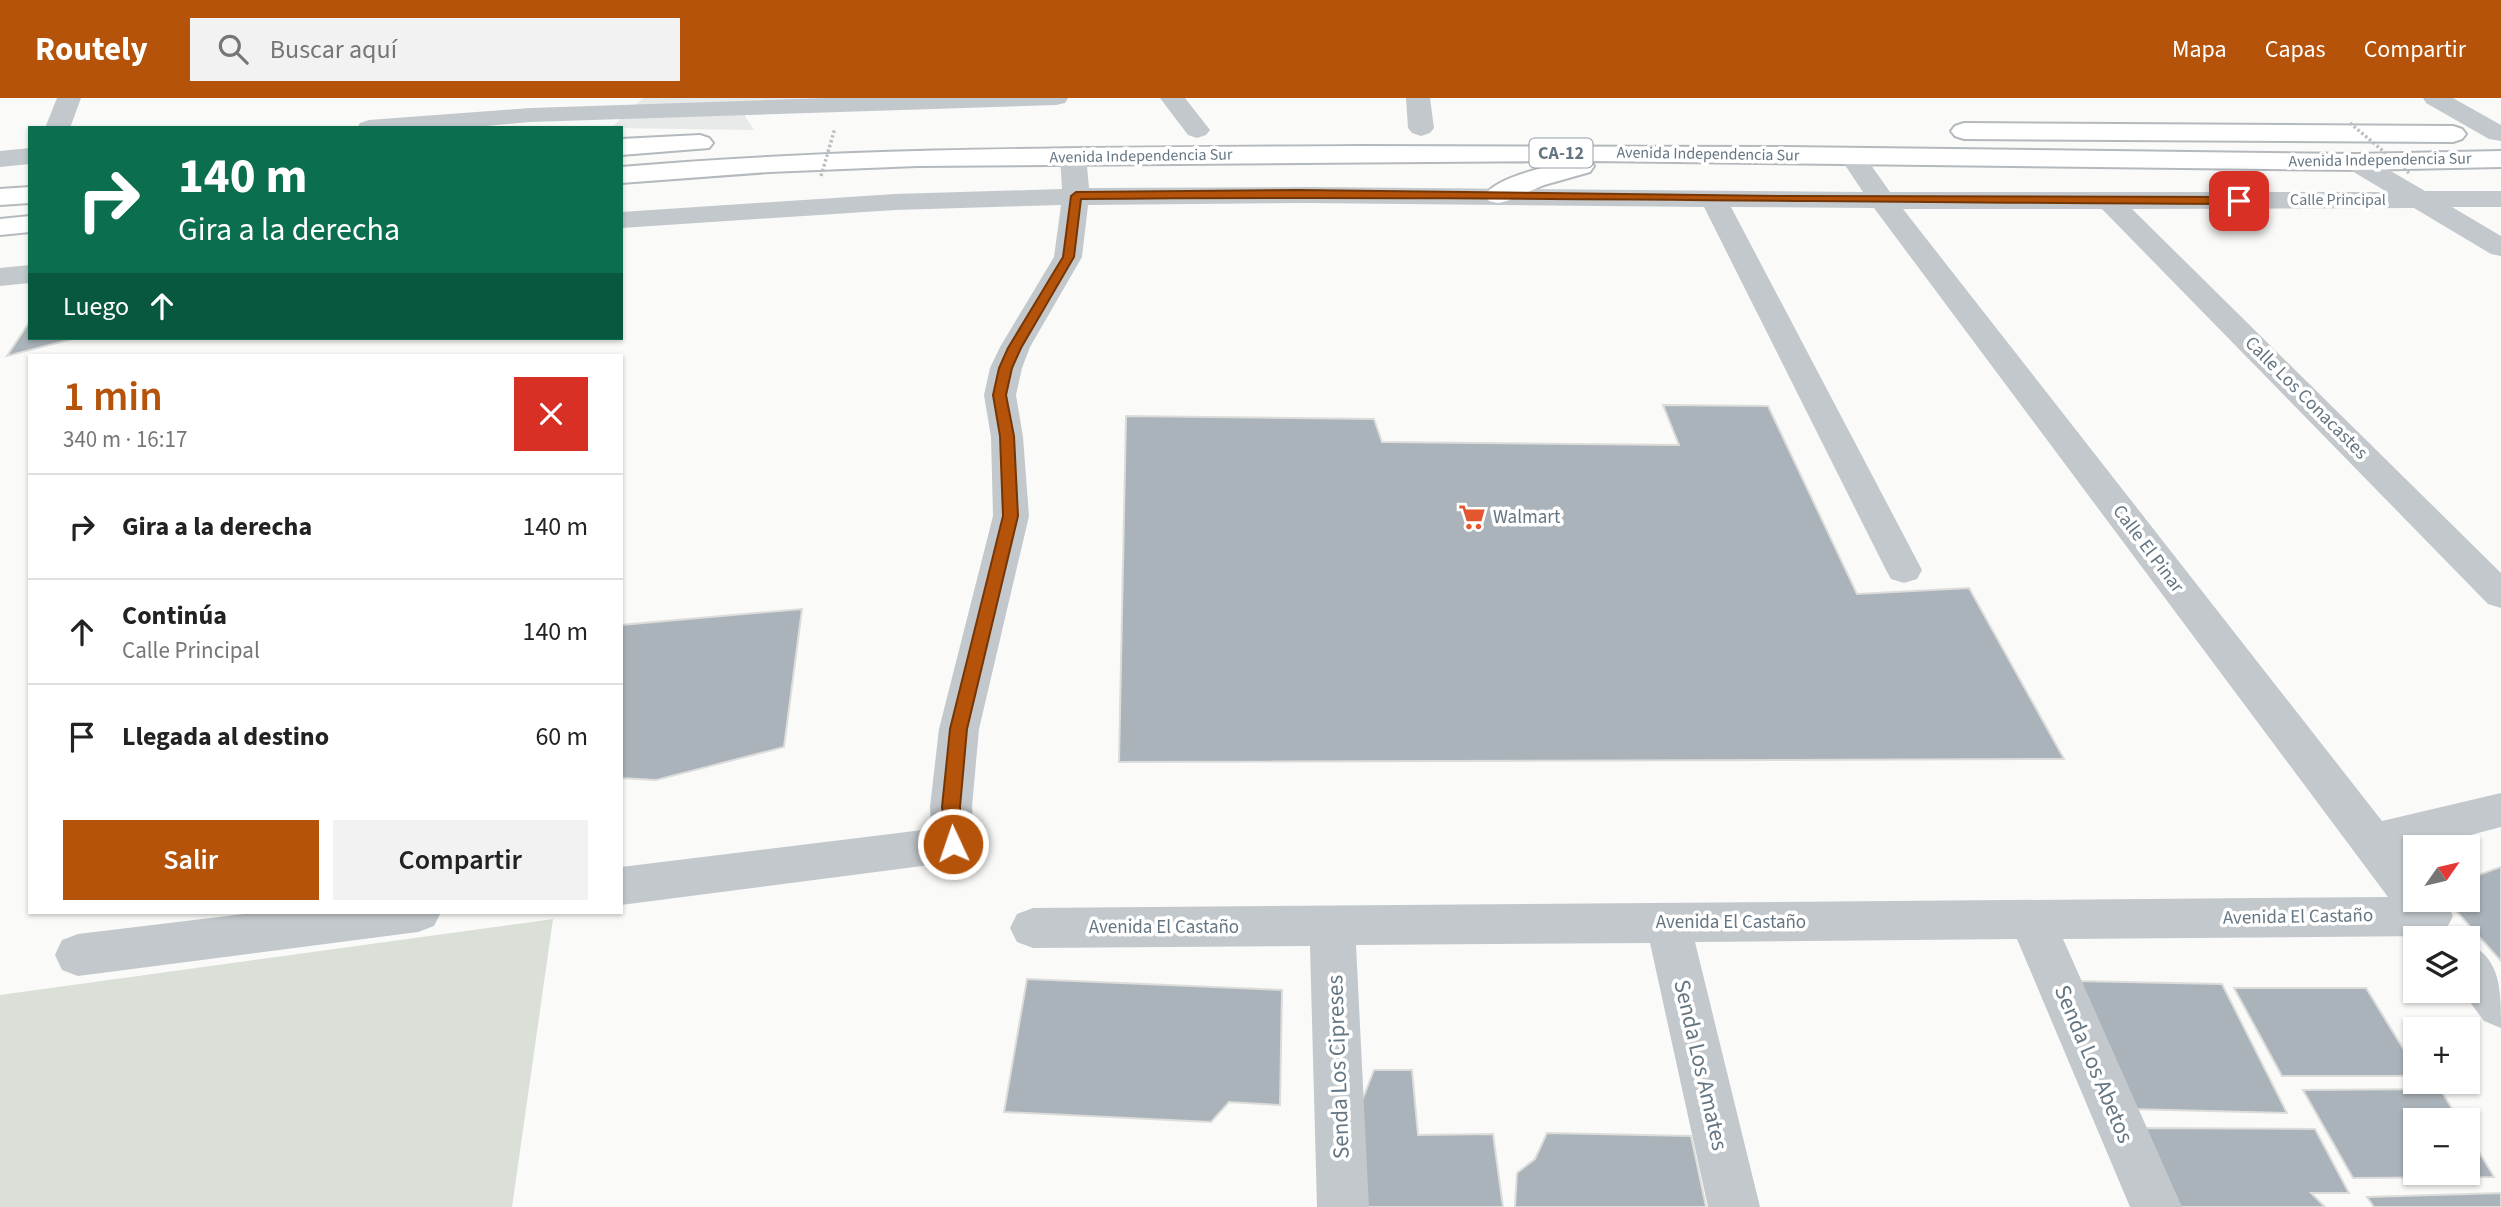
<!DOCTYPE html>
<html lang="es">
<head>
<meta charset="utf-8">
<style>
	body { margin:0; font-family:"Source Sans 3",sans-serif; background:#f2f2f2; color:#222; height:100vh; display:flex; flex-direction:column; font-size:26px; white-space:nowrap }
	* { box-sizing:border-box; margin:0 }
	p { font-size:23px; color:#767676 }
	.icon { flex:none; width:38px; height:38px; fill:none; stroke:currentColor; stroke-width:2; stroke-linecap:round; stroke-linejoin:round }
	.map { position:relative; flex:1; overflow:hidden }
	.drawer { position:absolute; left:28px; top:256px; width:595px; height:560px; display:flex; flex-direction:column; background:#fff; border-radius:0px; box-shadow:0 2px 5px #0004 }
	.drawer>* { flex:none }
	.banner { position:absolute; left:28px; top:28px; width:595px; height:214px; border-radius:0px; box-shadow:0 2px 5px #0004; background:#0b6e4f; color:#fff; overflow:hidden }
	.needle { width:46px; rotate:56deg }
	.buttons { position:absolute; left:2403px; top:737px; display:grid; gap:14px }
	.buttons a { display:grid; place-items:center; width:77px; height:77px; border-radius:0px; background:#fff; box-shadow:0 2px 5px #0004; font-size:35px }
	.pin { position:absolute; display:grid; place-items:center; width:60px; height:60px; color:#fff; margin:-30px; border-radius:14px; box-shadow:0 4px 10px #0006 }
	.me { position:absolute; width:77px; margin:-38px; rotate:357deg; stroke-linejoin:round; filter:drop-shadow(0 0 5px #0008) }
	.turn { display:flex; align-items:center; gap:24px; height:147px; padding:0 35px; font-size:32px }
	.turn .icon { width:91px; height:91px; stroke-width:2.5 }
	.turn b { display:block; font-size:49px; line-height:60px }
	.then { display:flex; align-items:center; height:66px; padding:0 35px; background:#0003; gap:14px; font-size:26px }
	.round { display:grid; place-items:center; flex:none; width:74px; height:74px; border-radius:0px; background:#f2f2f2 }
	.head { display:flex; align-items:center; justify-content:space-between; height:119px; padding:0 35px }
	h1 { font-size:42px; font-weight:600; line-height:52px; color:#b45309 }
	.primary-button { display:flex; gap:14px; margin-top:auto; padding:14px 35px }
	.primary-button a { flex:1; height:80px; border-radius:0px; background:#b45309; color:#fff; font-size:28px; font-weight:600; line-height:80px; text-align:center }
	.primary-button a+a { background:#f2f2f2; color:#222 }
	ul { padding:0; list-style:none }
	li { display:flex; align-items:center; gap:21px; height:105px; padding:0 35px; border-top:2px solid #e0e0e0 }
	li div { flex:1 }
	li b { display:block; font-size:26px }
	li em { font-style:normal }
	header { display:flex; align-items:center; gap:42px; box-sizing:border-box; height:98px; padding:0 35px; background:#b45309; color:#fff }
	header strong { font-size:33px }
	nav { display:flex; gap:38px; margin-inline-start:auto; font-size:24px }
	.search { width:490px; height:63px; background:#f2f2f2; display:flex; align-items:center; gap:18px; box-sizing:border-box; padding:0 24px; border-radius:0px; color:#767676; font-size:26px }
	.map>svg:first-child { display:block }
</style>
</head>
<body>
<header>
<strong>Routely</strong>
<div class="search"><svg class="icon" aria-label="search" viewBox="0 0 24 24"><circle cx="10" cy="10" r="6"/><path d="M15 15l6 6"/></svg>Buscar aquí</div>
<nav><a>Mapa</a><a>Capas</a><a>Compartir</a></nav>
</header>
<div class="map">
<svg width="2501" height="1109" viewBox="0 0 2501 1109">
	<rect width="100%" height="100%" fill="#fafaf8"/>
	<!-- built -->
	<path fill="#e8e9e9" d="M643 0H957L751 12 745 18 754 32 611 30Z"/>
	<!-- green -->
	<path fill="#dadfd7" d="M553 821 512 1109H0V897Z"/>
	<!-- building -->
	<path fill="#aab3b9" stroke="#dcdcda" stroke-width="2" d="M30 223V240H76L7 258Z
		M1663 307 1768 308 1857 496 1969 490 2064 661 1119 664 1126 318 1374 321 1382 344 1679 347Z
		M802 511 784 649 656 682 621 680V527Z
		M2501 769V863L2449 805 2468 802V797L2479 793 2478 777Z
		M1027 881 1282 892 1280 1007 1229 1004 1211 1024 1004 1014Z
		M2076 883 2222 886 2287 1015 2131 1011Z
		M2234 890H2366L2415 970V978H2282Z
		M1374 972H1412L1418 1037 1493 1036 1503 1109H1359L1353 1026Z
		M2440 991 2459 1022H2415V1074H2468V1036L2494 1079 2353 1080 2303 992Z
		M2133 1030 2315 1031 2349 1095H2311L2325 1109H2167Z
		M1547 1035 1691 1038 1706 1109H1515L1517 1075 1535 1061Z
		M2501 1095V1109H2374L2367 1099Z"/>
	<g fill="none" stroke-linecap="round" stroke-linejoin="round">
		<defs>
			<path id="highway" d="M1964 25 2453 28 2462 31 2466 36 2462 41 2453 44 1964 41 1955 38 1951 33 1955 28Z
				M700 37 709 40 713 45 709 50 621 57V41Z
				M1357 48 1785 49 2356 56 2501 53V69L2356 72 1591 63 1594 68 1590 74 1544 87 1507 103 1498 105 1489 103 1485 97C1497 79 1547 69 1568 63L917 68 769 74 621 85V69C866 48 1111 50 1357 48Z
				M30 89V105L0 107V91Z
				M30 118V134L0 137V121Z"/>
		</defs>
		<!-- highway casing -->
		<use href="#highway" stroke="#b4b9bd" stroke-width="4"/>
		<!-- minor -->
		<path fill="#c3c8cc" fill-rule="evenodd" d="M57 0H81L70 30H45Z
			M828 0H1068L1065 5 1056 7 530 24 465 30H357L360 25 369 22 530 10Z
			M1160 0H1185L1210 32 1206 37 1197 40 1188 37Z
			M1406 0H1430L1434 30 1430 35 1421 38 1412 35 1408 30Z
			M2423 0H2453L2501 27V43L2489 41 2426 5Z
			M30 50V66L0 69V53Z
			M1073 50 1082 53 1086 58 1089 90 1306 89 1863 94 1839 58 1843 53 1852 50 1861 53 1890 94H2387L2347 70 2343 64 2347 58 2356 56 2365 58 2425 93H2501V109H2452L2501 138V158L2491 156 2414 110 2132 111 2501 475V510L2488 506 2102 111H1903L2382 723 2501 695V729L2405 754 2415 766V802L2446 804 2453 818 2446 832 2430 838 2063 841 2182 1109H2130L2017 841 1695 844 1760 1109H1708L1650 845 1356 847 1369 1109H1317L1310 848 1033 850 1017 844 1010 830 1017 816 1033 810 2388 799 1874 110 1731 109 1922 472 1917 481 1904 485 1891 481 1886 472 1704 109 1306 105 1088 107 1082 159 1030 249 1022 270 1016 297 1023 339 1029 418 979 631 972 709 975 746 968 759 953 764 621 807V769L931 731 930 709 939 631 993 418 991 339 984 297 990 270 1000 249 1054 159 1061 107 895 112 621 130V114L895 96 1062 91 1060 58 1064 53Z
			M30 167V185L0 188V170Z
			M261 814H441L434 828 418 834 78 878 62 872 55 857 62 842 78 836Z
			M2468 845C2501 861 2501 891 2501 930L2484 923 2461 892H2468Z"/>
		<!-- highway -->
		<use href="#highway" fill="#fff" fill-rule="evenodd"/>
		<!-- path-bridge -->
		<path stroke="#bbbfc2" stroke-width="3.5" stroke-dasharray="2.5 2.5" stroke-linecap="butt" d="M2350 25 2409 75
			M821 78 835 30"/>
	</g>
	<!-- route -->
	<path fill="#b45309" stroke="#753606" stroke-width="2" d="M1298 92 1785 98 2239 99 2244 103 2239 106C1853 105 1467 97 1081 101L1074 159 1021 250 1012 270 1006 297 1014 338 1018 418 967 631 960 709 962 746 960 752 953 754 947 752 942 709 950 631 1003 418 1000 338 993 297 999 270 1008 250 1063 159 1071 98 1076 94Z"/>
	<!-- icons -->
	<defs>
		<symbol id="supermarket-bare" viewBox="-9 -9 18 18"><path d="M-6-5.5h2.5l.6 2H6L4.5 2H-2.5L-4.4-4H-6ZM-1.5 3.2a1.3 1.3 0 1 0 .1 0ZM3 3.2a1.3 1.3 0 1 0 .1 0Z" fill="#e4572e" stroke="#fff" stroke-width="2.5" paint-order="stroke"/></symbol>
	</defs>
	<g fill-rule="evenodd">
		<use href="#supermarket-bare" x="1453" y="400" width="38" height="38"/>
	</g>
	<g text-anchor="middle" dominant-baseline="central" stroke-width="7" stroke-linejoin="round" paint-order="stroke">
		<!-- far-street labels -->
		<g font-size="16" fill="#657683" stroke="#fff">
			<text transform="translate(1708 56) rotate(1)">Avenida Independencia Sur</text>
			<text transform="translate(1141 58) rotate(-1)">Avenida Independencia Sur</text>
			<text transform="translate(2380 62) rotate(-1)">Avenida Independencia Sur</text>
			<text x="2338" y="102">Calle Principal</text>
		</g>
		<!-- shield labels -->
		<rect fill="#fff" stroke="#939fa8" stroke-width="2" x="1529.5" y="40.5" width="63" height="29" rx="5"/>
		<g font-size="18" font-weight="bold" fill="#657683">
			<text x="1561" y="55">CA-12</text>
		</g>
		<!-- street labels -->
		<g font-size="19" fill="#657683" stroke="#fff">
			<text transform="translate(2306 300) rotate(45)">Calle Los Conacastes</text>
			<text transform="translate(2148 451) rotate(53)">Calle El Pinar</text>
			<text transform="translate(2298 819) rotate(-1)">Avenida El Castaño</text>
			<text x="1731" y="824">Avenida El Castaño</text>
			<text x="1164" y="829">Avenida El Castaño</text>
		</g>
		<!-- poi labels -->
		<g font-size="19" fill="#657683" stroke="#fff" text-anchor="start">
			<text x="1493" y="419">Walmart</text>
		</g>
		<!-- near-street labels -->
		<g font-size="23" fill="#657683" stroke="#fff">
			<text transform="translate(2094 966) rotate(67)">Senda Los Abetos</text>
			<text transform="translate(1701 967) rotate(77)">Senda Los Amates</text>
			<text transform="translate(1338 969) rotate(-92)">Senda Los Cipreses</text>
		</g>
	</g>
</svg>
<div class="buttons">
<a><svg class="needle" viewBox="-14 -14 28 28"><path d="M0-13l5 13h-10z" fill="#e53935"/><path d="M0 13l5-13h-10z" fill="#767676"/></svg></a>
<a><svg class="icon" aria-label="layers" viewBox="0 0 24 24"><path d="M12 4l9 5-9 5-9-5zM3 14l9 5 9-5"/></svg></a>
<a>+</a>
<a>−</a>
</div>
<div class="pin" style="left:2239px;top:103px;background:#d93025"><svg class="icon" aria-label="arrive" viewBox="0 0 24 24"><path d="M6 21V4h12l-3 4 3 4H6"/></svg></div>
<svg class="me" style="left:953px;top:746px" viewBox="-20 -20 40 40"><circle r="17" fill="#b45309" stroke="#fff" stroke-width="3"/><path d="M0-11L8 9 0 5-8 9z" fill="#fff"/></svg>
<div class="banner">
<div class="turn"><svg class="icon" aria-label="right" viewBox="0 0 24 24"><path d="M7 20v-9h11M14 6l5 5-5 5"/></svg><div><b>140 m</b>Gira a la derecha</div></div>
<div class="then">Luego<svg class="icon" aria-label="ahead" viewBox="0 0 24 24"><path d="M12 20V5M6 11l6-6 6 6"/></svg></div>
</div>
<section class="drawer">
<div class="head"><div><h1>1 min</h1><p>340 m · 16:17</p></div><a class="round" style="background:#d93025;color:#fff"><svg class="icon" aria-label="close" viewBox="0 0 24 24"><path d="M6 6l12 12M18 6L6 18"/></svg></a></div>
<ul>
<li><svg class="icon" aria-label="right" viewBox="0 0 24 24"><path d="M7 20v-9h11M14 6l5 5-5 5"/></svg><div><b>Gira a la derecha</b></div><em>140 m</em></li>
<li><svg class="icon" aria-label="ahead" viewBox="0 0 24 24"><path d="M12 20V5M6 11l6-6 6 6"/></svg><div><b>Continúa</b><p>Calle Principal</p></div><em>140 m</em></li>
<li><svg class="icon" aria-label="arrive" viewBox="0 0 24 24"><path d="M6 21V4h12l-3 4 3 4H6"/></svg><div><b>Llegada al destino</b></div><em>60 m</em></li>
</ul>
<div class="primary-button"><a>Salir</a><a>Compartir</a></div>
</section>
</div>
</body>
</html>
